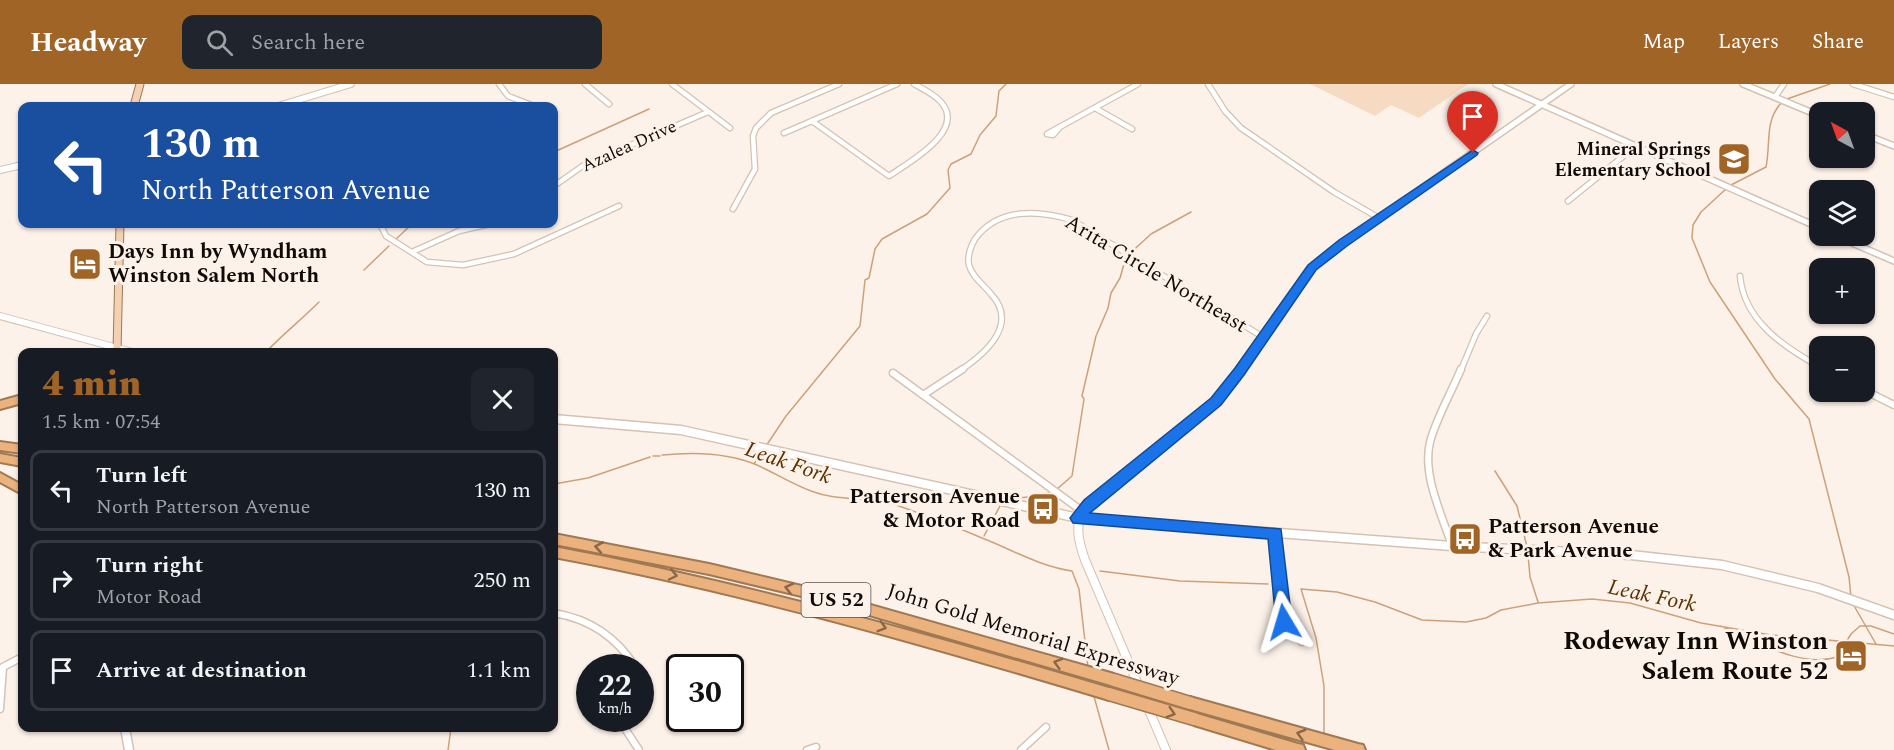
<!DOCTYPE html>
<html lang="en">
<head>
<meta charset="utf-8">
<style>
	body { margin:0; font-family:Spectral,serif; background:#20242c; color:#f1f3f6; height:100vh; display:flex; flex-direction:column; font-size:22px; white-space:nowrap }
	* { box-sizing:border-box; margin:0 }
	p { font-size:20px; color:#9ea1a6 }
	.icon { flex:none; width:33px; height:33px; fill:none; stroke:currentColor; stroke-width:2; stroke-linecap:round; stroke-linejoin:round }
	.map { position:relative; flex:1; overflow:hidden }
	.panel { position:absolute; left:18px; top:264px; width:540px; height:384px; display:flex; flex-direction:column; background:#171b24; border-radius:12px; box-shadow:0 2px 4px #0004 }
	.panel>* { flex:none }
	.hud { position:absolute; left:18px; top:18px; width:540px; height:126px; border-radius:12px; box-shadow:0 2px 4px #0004; background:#1a4fa0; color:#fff; overflow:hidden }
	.needle { width:39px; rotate:319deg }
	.controls { position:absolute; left:1809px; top:18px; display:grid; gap:12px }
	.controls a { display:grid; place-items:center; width:66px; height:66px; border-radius:12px; background:#171b24; box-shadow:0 2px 4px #0004; font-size:30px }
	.speed { position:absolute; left:576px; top:570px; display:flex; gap:12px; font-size:30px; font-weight:700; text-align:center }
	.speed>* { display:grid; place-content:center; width:78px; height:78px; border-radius:50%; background:#171b24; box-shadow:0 2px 4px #0004; line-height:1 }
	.speed small { font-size:15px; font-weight:400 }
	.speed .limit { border:3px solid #111; border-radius:9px; background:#fff; color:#111 }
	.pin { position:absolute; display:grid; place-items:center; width:51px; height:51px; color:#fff; margin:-62px -26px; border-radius:50% 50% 50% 0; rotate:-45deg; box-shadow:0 0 6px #0007 }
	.pin .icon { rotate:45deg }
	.me { position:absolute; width:66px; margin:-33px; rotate:353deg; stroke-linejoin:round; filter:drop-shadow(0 0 4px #0008) }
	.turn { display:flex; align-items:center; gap:21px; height:126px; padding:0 24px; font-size:27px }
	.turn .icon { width:78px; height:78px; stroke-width:2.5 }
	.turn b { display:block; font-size:42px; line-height:51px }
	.round { display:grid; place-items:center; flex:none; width:63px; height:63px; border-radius:12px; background:#20242c }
	.overview { display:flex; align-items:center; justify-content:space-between; height:102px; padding:0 24px }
	h1 { font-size:36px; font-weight:800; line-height:45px; color:#a06426 }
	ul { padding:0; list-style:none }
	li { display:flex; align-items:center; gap:18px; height:81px; margin:0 12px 9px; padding:0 12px; border:3px solid #363941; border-radius:12px }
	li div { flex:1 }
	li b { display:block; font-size:22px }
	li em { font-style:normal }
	header { display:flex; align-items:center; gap:36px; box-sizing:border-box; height:84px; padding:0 30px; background:#a06426; color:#fff }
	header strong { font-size:28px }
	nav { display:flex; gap:33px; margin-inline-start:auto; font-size:21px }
	.search { width:420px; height:54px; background:#20242c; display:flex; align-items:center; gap:15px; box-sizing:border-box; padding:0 21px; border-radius:12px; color:#9ea1a6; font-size:22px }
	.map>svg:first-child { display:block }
</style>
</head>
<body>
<header>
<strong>Headway</strong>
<div class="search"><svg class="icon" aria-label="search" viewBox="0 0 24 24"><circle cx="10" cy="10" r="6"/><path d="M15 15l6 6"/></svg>Search here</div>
<nav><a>Map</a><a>Layers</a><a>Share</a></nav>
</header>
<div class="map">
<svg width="1894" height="666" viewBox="0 0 1894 666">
	<rect width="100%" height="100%" fill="#fdf2e9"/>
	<!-- green -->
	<path fill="#f6dac1" d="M1310 0H1468L1419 34 1391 21 1375 32Z"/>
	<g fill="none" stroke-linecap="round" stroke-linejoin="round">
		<!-- stream -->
		<path stroke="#cca17a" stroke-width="1.5" d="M1787 15 1830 0
			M554 68 649 25
			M1731 101 1766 83C1771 59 1764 37 1782 18
			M1727 104 1701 128 1693 141 1692 154 1710 198 1775 295 1809 335 1849 493 1851 513
			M396 155 412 140
			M364 186 389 162
			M266 268C283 250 301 236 319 218
			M766 362 786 332 860 242 865 196 869 194 875 165 882 155 927 130 950 104 948 86 951 80 971 70 980 51 996 32 999 7 1006 0
			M662 371C692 368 729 369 757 381 775 389 792 400 811 407 839 418 868 412 896 421 925 431 954 442 982 454 1013 466 1039 482 1072 487L1079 505 1088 584
			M653 372H660
			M754 380 761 369
			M1495 387 1517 422 1527 463
			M554 400 588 394 650 373
			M1056 406 1072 392 1084 315 1082 312 1096 252 1108 224 1111 209 1120 194 1126 173 1151 150 1191 128
			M1007 415 1038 412 1052 408
			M984 452 1001 420
			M1528 471 1530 493 1538 518
			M1100 487 1180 497 1268 500
			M1853 520 1876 560
			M1720 542C1754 555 1799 585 1837 573L1851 550 1860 542H1871L1894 550
			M1772 552 1784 567
			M1093 609 1109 666
			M1324 650V602L1316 554 1301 505 1337 508 1375 518 1422 536 1466 538 1486 534 1501 526 1538 519 1592 515 1630 519 1701 539 1771 551 1894 562
			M448 666 451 644"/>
		<defs>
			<path id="minor-far1" d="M499 0 508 12 534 22
				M585 0 609 20
				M672 0 730 44
				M1208 0 1225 27 1241 44 1334 108 1379 134
				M1853 0 1894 13
				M1775 13 1784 0
				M1095 24 1132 45
				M812 37 889 92C908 79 967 47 941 18 934 10 923 5 914 0
				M1060 43 1053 51 1047 50 1138 0
				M784 49 897 0
				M554 102 584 81 708 28
				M1568 117 1636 62
				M733 125 755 85 753 52 756 44 771 29 839 0
				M380 140 386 152 427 178 463 181 514 170 619 122
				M412 168 459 147 490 140
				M1740 192C1744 237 1784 263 1820 283
				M961 286C986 269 1019 240 991 210 984 201 972 193 969 181 967 173 971 161 975 155 998 123 1039 126 1072 136L1263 253
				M1461 286 1476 250 1487 232"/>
			<path id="minor" d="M893 289 1082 427
				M1864 306 1894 321
				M923 311 963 285
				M1275 450 1284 538 1302 558
				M1452 462C1442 431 1422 391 1430 358 1436 335 1452 307 1461 285
				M554 529C590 535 617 553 636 584
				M3 583 22 573
				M0 625 3 583
				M618 634 639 666
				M623 642 629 634
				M807 666 816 663
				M1021 666 1046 643"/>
			<path id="tertiary-far1" d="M1496 0 1820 144
				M1743 0 1820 32
				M1864 50 1894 62
				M1836 152 1894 177
				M1240 286 1308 188 1343 159 1571 0"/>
			<path id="tertiary" d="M1166 666 1085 476C1079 459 1075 444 1082 427L1216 317 1241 285"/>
			<path id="secondary-far1" d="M278 22 351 0
				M0 86 22 81
				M0 232 132 268"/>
			<path id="secondary" d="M554 335 681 346 1078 434 1452 462 1631 471 1722 481 1818 504 1894 531
				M125 644 129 666"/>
			<path id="primary" d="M134 22 140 0
				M117 268 120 140"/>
			<path id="motorway" d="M22 311V319L0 325V317Z
				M0 358 22 361V369L0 366Z
				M0 370 22 374V382L0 378Z
				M0 389 22 401V410L0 398Z
				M554 450 709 480 814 505 1114 590 1119 592 1120 596 1119 600 1114 602 814 515 709 490 554 460Z
				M554 463C742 498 926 550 1109 604L1114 606 1115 610 1114 614 1109 616C926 561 742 508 554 473Z
				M1190 613 1358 660 1363 661 1365 666H1335L1190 625 1185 623 1183 619 1185 615Z
				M1194 629 1298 660 1303 661 1305 666H1276L1194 641 1189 639 1187 635 1189 631Z"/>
		</defs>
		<!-- minor-far1 casing -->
		<use href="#minor-far1" stroke="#d4c2b2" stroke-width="7"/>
		<!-- minor casing -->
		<use href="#minor" stroke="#d4c2b2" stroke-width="9"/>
		<!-- tertiary-far1 casing -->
		<use href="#tertiary-far1" stroke="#d4c2b2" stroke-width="8"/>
		<!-- tertiary casing -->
		<use href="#tertiary" stroke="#d4c2b2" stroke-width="10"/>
		<!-- secondary-far1 casing -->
		<use href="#secondary-far1" stroke="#d4c2b2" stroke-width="8"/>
		<!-- secondary casing -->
		<use href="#secondary" stroke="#d4c2b2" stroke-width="11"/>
		<!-- primary casing -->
		<use href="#primary" stroke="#9f7854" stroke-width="9"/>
		<!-- motorway casing -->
		<use href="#motorway" stroke="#9f7854" stroke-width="4"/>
		<!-- minor-far1 -->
		<use href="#minor-far1" stroke="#fff" stroke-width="4.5"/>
		<!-- minor -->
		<use href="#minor" stroke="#fff" stroke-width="6"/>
		<!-- tertiary-far1 -->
		<use href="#tertiary-far1" stroke="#fff" stroke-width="5"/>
		<!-- tertiary -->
		<use href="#tertiary" stroke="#fff" stroke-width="8"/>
		<!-- secondary-far1 -->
		<use href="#secondary-far1" stroke="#fff" stroke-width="6"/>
		<!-- secondary -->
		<use href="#secondary" stroke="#fff" stroke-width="8"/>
		<!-- primary -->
		<use href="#primary" stroke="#f3d1b2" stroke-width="7"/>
		<!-- motorway -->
		<use href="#motorway" fill="#ebb27e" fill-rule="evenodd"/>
		<defs>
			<path id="motorway-bridge" d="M1114 596 1190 619
				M1109 610 1194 635"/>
		</defs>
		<!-- motorway-bridge casing -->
		<use href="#motorway-bridge" stroke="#9f7854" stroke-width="15" stroke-linecap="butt"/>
		<!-- motorway-bridge -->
		<use href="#motorway-bridge" stroke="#ebb27e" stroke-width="12"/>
	</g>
	<!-- one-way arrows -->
	<defs><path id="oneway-chevron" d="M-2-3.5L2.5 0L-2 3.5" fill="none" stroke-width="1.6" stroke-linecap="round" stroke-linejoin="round" transform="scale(1.5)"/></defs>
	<g stroke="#896748">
		<use href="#oneway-chevron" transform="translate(599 463) rotate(-170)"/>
		<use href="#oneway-chevron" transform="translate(673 491) rotate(12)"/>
		<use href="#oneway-chevron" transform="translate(789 504) rotate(-166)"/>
		<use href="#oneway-chevron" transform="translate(882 543) rotate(16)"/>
		<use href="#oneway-chevron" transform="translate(1058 579) rotate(-164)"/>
		<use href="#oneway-chevron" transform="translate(1171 629) rotate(17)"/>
		<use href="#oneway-chevron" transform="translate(1301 650) rotate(-164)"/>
	</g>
	<!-- route -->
	<path fill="#1a73e8" stroke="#114b97" stroke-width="1.5" d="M1473 66 1478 69 1477 71 1347 162 1316 186 1244 291 1221 321 1090 429 1281 445 1292 538 1290 543 1284 545 1278 543 1276 538 1268 455 1073 439 1070 434 1084 416 1211 314 1235 284 1308 181 1339 156Z"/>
	<!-- icons -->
	<defs>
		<symbol id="school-square" viewBox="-11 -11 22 22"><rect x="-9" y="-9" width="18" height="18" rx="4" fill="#a06426" stroke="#fdf2e9"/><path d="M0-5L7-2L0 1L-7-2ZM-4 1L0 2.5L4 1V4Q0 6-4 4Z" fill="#fff"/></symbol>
		<symbol id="hotel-square" viewBox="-11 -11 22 22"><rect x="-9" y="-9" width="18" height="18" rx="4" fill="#a06426" stroke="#fdf2e9"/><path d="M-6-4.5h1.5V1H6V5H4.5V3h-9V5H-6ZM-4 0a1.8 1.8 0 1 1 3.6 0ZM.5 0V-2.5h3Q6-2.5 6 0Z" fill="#fff"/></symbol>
		<symbol id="bus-square" viewBox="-11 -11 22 22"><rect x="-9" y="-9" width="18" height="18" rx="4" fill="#a06426" stroke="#fdf2e9"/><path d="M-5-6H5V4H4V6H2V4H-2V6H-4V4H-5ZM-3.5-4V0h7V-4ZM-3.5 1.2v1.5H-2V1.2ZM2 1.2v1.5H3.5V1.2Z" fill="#fff"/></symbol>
	</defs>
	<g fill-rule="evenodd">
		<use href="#school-square" x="1715" y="56" width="38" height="38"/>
		<use href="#hotel-square" x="66" y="161" width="38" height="38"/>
		<use href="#bus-square" x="1024" y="406" width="38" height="38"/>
		<use href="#bus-square" x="1446" y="436" width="38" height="38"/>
		<use href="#hotel-square" x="1832" y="553" width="38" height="38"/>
	</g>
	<g text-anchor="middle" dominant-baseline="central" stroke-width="6" stroke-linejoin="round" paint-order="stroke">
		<!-- far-street labels -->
		<g font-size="18" fill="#110b07" stroke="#fdf2e9">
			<text transform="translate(629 62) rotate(-24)">Azalea Drive</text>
		</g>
		<!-- far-poi labels -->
		<g font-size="18" font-weight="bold" fill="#110b07" stroke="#fdf2e9" text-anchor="end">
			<text x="1711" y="65">Mineral Springs<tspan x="1711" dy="21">Elementary School</tspan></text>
		</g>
		<!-- shield labels -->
		<rect fill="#fdf2e9" stroke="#58504b" stroke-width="1.5" x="801.5" y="499" width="69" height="34" rx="4.5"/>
		<g font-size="20" font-weight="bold" fill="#110b07">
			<text x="836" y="516">US 52</text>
		</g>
		<!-- poi labels -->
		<g font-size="21" font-weight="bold" fill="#110b07" stroke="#fdf2e9" text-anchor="start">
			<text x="108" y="168">Days Inn by Wyndham<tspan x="108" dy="24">Winston Salem North</tspan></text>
			<text x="1020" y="413" text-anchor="end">Patterson Avenue<tspan x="1020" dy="24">&amp; Motor Road</tspan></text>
			<text x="1488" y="443">Patterson Avenue<tspan x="1488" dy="24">&amp; Park Avenue</tspan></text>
		</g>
		<!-- street labels -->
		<g font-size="21" fill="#110b07" stroke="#fdf2e9">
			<text transform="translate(1156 190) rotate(31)">Arita Circle Northeast</text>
			<text transform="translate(1033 551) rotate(17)">John Gold Memorial Expressway</text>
		</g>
		<!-- water labels -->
		<g font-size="22" font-style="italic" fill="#5a3100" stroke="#fdf2e9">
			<text transform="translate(788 379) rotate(19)">Leak Fork</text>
			<text transform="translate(1652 512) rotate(12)">Leak Fork</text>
		</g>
		<!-- near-poi labels -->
		<g font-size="26" font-weight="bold" fill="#110b07" stroke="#fdf2e9" text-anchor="end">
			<text x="1828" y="557">Rodeway Inn Winston<tspan x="1828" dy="30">Salem Route 52</tspan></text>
		</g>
	</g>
</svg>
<div class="controls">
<a><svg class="needle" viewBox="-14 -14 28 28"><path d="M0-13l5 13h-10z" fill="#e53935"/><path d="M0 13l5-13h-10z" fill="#9ea1a6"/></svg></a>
<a><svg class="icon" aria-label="layers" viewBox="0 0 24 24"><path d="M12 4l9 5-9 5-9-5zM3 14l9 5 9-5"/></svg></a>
<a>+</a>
<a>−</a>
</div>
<div class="speed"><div>22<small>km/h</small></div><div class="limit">30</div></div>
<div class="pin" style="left:1473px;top:69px;background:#d93025"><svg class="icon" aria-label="arrive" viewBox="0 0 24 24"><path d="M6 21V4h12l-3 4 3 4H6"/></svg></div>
<svg class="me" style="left:1284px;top:538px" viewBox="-20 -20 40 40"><path d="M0-17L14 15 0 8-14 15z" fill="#1a73e8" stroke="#fff" stroke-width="4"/></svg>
<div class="hud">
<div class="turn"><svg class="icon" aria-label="left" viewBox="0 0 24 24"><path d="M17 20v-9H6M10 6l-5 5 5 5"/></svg><div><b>130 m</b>North Patterson Avenue</div></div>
</div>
<section class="panel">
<div class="overview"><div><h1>4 min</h1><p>1.5 km · 07:54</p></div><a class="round"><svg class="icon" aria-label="close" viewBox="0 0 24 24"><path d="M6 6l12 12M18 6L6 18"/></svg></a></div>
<ul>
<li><svg class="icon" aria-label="left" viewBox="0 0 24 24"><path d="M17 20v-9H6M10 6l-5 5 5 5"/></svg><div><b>Turn left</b><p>North Patterson Avenue</p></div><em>130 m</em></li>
<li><svg class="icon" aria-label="right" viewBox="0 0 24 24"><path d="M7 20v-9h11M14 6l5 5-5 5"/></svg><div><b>Turn right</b><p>Motor Road</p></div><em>250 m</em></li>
<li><svg class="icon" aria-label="arrive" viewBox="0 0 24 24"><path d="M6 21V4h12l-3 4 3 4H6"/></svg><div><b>Arrive at destination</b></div><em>1.1 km</em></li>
</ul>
</section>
</div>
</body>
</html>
